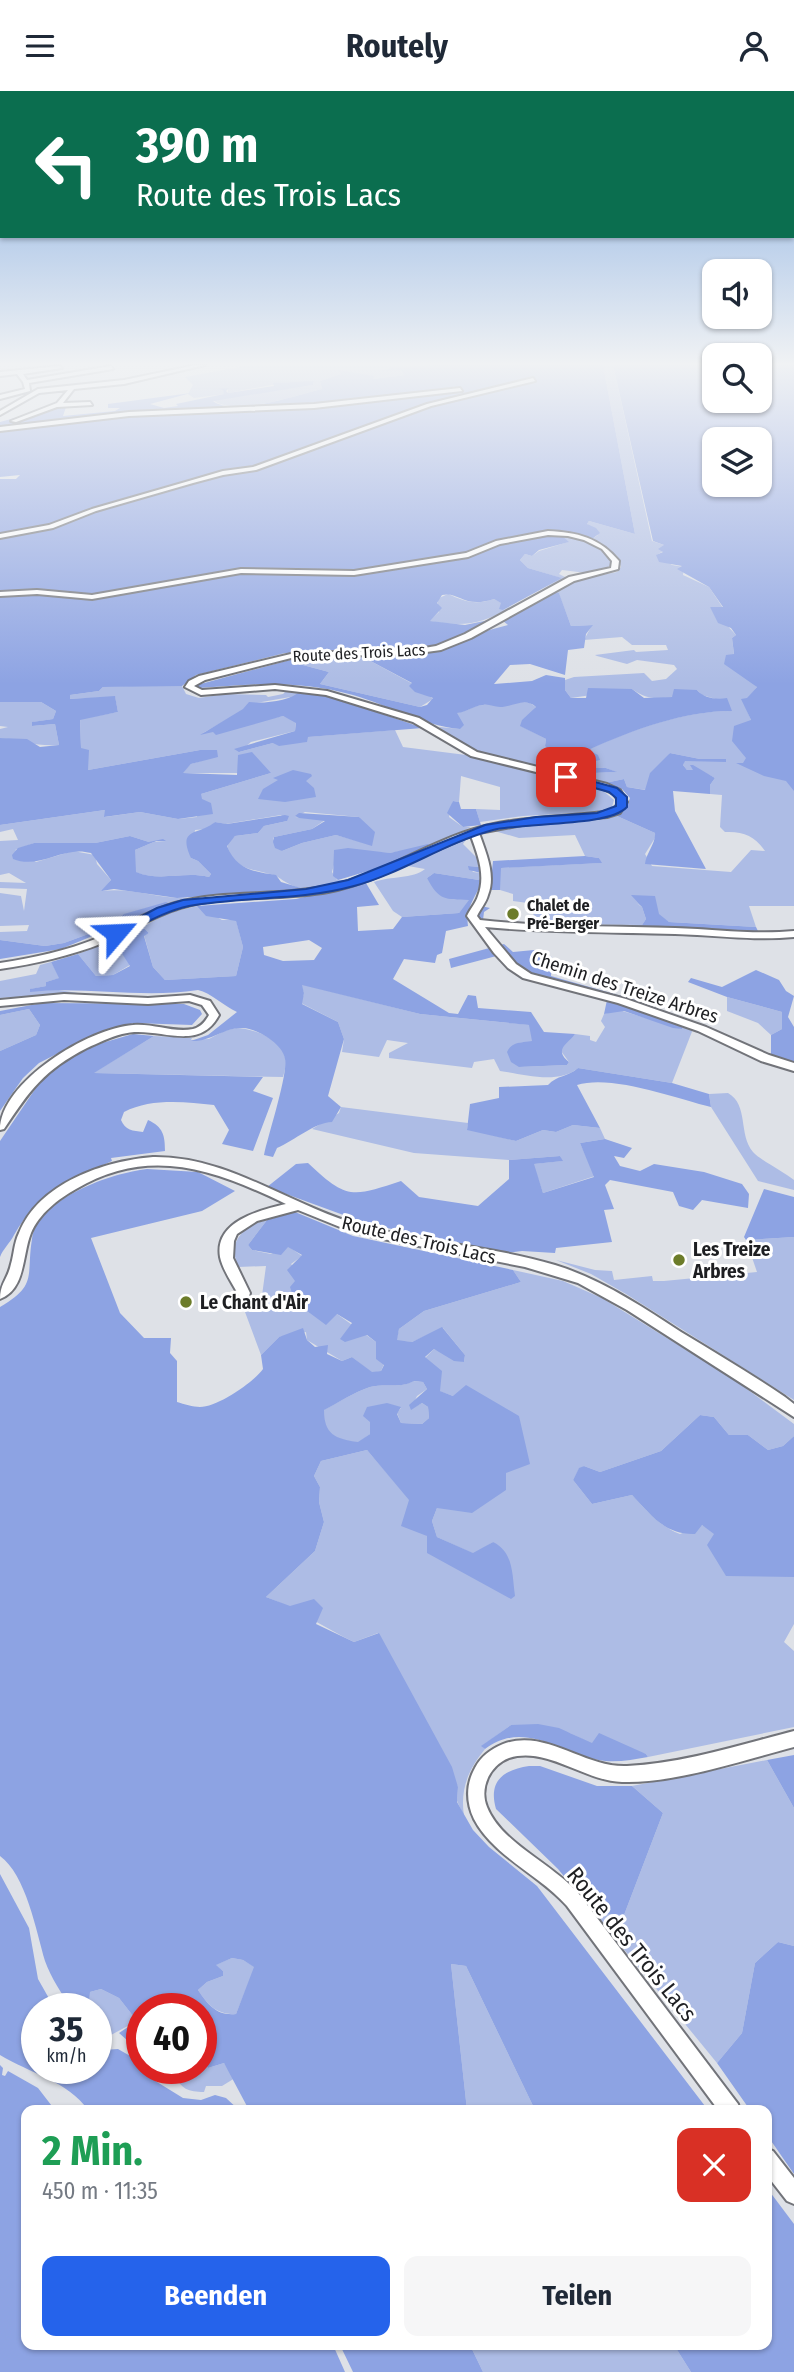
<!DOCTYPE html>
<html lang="de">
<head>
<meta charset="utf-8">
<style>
	body { margin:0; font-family:"Fira Sans Condensed",sans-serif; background:#f6f6f7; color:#1f2937; height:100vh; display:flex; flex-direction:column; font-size:26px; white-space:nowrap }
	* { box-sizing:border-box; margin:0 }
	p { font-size:23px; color:#747a83 }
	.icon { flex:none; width:38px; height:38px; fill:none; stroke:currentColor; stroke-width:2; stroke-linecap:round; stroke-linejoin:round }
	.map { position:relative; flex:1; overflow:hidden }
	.drawer { position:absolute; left:21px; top:2014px; width:751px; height:245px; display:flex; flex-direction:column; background:#fff; border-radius:14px; box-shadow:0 2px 5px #0004 }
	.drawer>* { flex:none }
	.top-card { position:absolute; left:0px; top:0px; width:794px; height:147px; box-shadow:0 2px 5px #0004; background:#0b6e4f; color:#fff; overflow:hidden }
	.controls { position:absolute; left:702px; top:168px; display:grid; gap:14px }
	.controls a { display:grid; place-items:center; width:70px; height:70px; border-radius:14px; background:#fff; box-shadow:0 2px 5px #0004; font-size:35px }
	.speed { position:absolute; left:21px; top:1902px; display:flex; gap:14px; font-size:35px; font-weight:700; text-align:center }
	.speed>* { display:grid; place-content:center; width:91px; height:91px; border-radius:50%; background:#fff; box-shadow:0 2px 5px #0004; line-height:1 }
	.speed small { font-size:18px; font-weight:400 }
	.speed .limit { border:10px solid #d22; background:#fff; color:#111 }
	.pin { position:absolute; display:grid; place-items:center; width:60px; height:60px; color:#fff; margin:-30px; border-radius:14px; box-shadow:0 4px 10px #0006 }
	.me { position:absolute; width:77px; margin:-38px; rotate:64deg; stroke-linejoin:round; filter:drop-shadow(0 0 5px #0008) }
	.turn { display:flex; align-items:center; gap:24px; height:147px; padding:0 21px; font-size:32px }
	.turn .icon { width:91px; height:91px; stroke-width:2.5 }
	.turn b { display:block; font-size:49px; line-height:60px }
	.round { display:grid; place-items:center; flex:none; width:74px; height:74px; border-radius:14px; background:#f6f6f7 }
	.headline { display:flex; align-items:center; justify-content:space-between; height:119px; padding:0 21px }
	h1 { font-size:42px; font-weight:700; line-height:52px; color:#1e9e55 }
	.action { display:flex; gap:14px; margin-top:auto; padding:14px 21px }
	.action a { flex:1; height:80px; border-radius:14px; background:#2563eb; color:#fff; font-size:28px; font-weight:700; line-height:80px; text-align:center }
	.action a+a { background:#f6f6f7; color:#1f2937 }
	header { display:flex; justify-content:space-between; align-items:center; height:91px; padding:0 21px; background:#fff; font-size:32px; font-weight:700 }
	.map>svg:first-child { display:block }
</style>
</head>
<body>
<header><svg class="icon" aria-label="menu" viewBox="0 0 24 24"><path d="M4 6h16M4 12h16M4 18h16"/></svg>Routely<svg class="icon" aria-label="person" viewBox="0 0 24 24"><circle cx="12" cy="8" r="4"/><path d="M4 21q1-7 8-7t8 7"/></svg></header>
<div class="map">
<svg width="794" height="2281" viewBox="0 0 794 2281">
	<rect width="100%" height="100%" fill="#dee1e7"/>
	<!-- green -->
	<path fill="#adbce5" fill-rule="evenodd" d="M251 274H432L395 276 406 284 372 288 342 283 320 290 322 298C297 304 234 326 213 309L313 294 314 291H288L228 302V297L214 299H223L225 303 194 307 188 303 193 294 185 286Z
		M603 274H613L652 450 664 454 663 460 657 464 672 474 684 476 683 484 709 496 723 517 710 516 736 544 732 547 734 564 757 596 747 608H742L751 629 794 695V815H749L756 836 669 831 636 812 642 816 646 828 642 834 532 833 535 813 513 810V803L500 799V777L601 772 599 767 585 765 575 744 519 747 491 739 504 736 600 729 617 725 655 742V747L645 763 652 775 731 781 751 759 765 760C755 745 743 740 725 741L720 736 722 704 710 703V694L715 687 702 680 687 679 683 674 684 670 726 668H700L670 662 646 699 627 696 624 688 605 692 568 683 616 681 606 677 586 676 583 673 587 659C632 639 682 620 731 620L719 609 702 604 697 599C673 606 653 614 632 598L571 607 565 599V589L574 586 644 582 652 590 666 588 677 578 674 574 637 569 627 573 597 565 595 564 634 559 636 561 668 559 666 554H632L622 546 584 549 592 534 571 535 559 503 554 501 582 488 617 481 621 476 617 465 592 448 598 444 587 433 589 430 635 443Z
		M561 444C577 446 609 454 611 474 596 485 579 481 562 479L559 483 567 487 543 498 561 487 528 477 520 469 525 463 532 465 539 460 568 451Z
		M448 503C466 511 475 514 494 508L502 512 503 519 523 510C486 530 472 538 429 530L439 521 437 508Z
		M301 566H363L413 593 433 608 420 616 320 593 329 581 299 573Z
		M160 594 182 595 186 603 199 607 226 603 266 604 268 606 283 603 288 598 302 599 296 605 256 612 203 642 283 625 296 631 295 640 251 651 239 661 273 652 307 651V646L395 639 403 656 466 664 601 698 614 709 612 716 595 721 523 725 480 731 476 718 500 719V696L461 685 459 711 453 710 449 726 463 736H471L430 755 390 762 334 759 335 770 332 781 337 789H346L300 799V797C286 794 280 785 270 783 251 778 230 777 227 752L235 745 258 742 264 735 287 730 281 724 226 733 215 731 207 738 195 739 191 767 198 770 211 783 209 786C184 780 160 791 135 781V759L156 750H166L149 751 130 745 95 752H34L15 759 36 771 73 760 95 764 97 773 111 789 102 800C131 796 159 808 189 807L143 818 117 828 110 835 64 852 45 855 0 849V841L27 840 29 834 0 835V802L21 805 24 820 27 798 0 797V791L26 792 9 782 0 784V750L18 749 13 738 0 741V734L105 719V726L140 721 178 728 197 726 201 703 271 682H182L191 673 217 665V659H200L88 679 81 657 80 628 118 621 115 606 69 608 70 604 99 600 103 596ZM305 721 359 726 372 754 336 744 302 752 282 760 273 748 274 746 312 738 325 729 295 726Z
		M0 611H41L56 620 53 628 33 631 32 635 55 633 59 654C37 656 22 649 0 647V638L8 636 0 635Z
		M519 611 530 612 536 616 521 635 546 648 545 655C556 664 567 669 577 677 560 688 491 666 471 658 459 653 449 644 439 636L460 638 456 622C467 621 473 614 484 614 497 613 507 614 519 611Z
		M467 747 463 753 480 770 481 776 469 775 473 781 481 782 479 789 434 782 427 787 470 809 459 822 402 826 393 820 374 791C390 785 413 788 425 778L408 775Z
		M197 815 222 829H236L243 856 236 885 165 889 153 876 144 844 149 842 145 838H139L168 822Z
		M119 847 115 852 130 874 113 884 96 885 78 863Z
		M51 871 60 887 46 891V895L31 898 30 900 52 898 78 902 0 907V890L36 883 40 874Z
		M301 893 420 923 530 934 533 950 518 952 519 976 567 974 569 971 561 960 563 953 575 943 590 945V949L596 951 605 936 601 930 604 923 619 919 682 938 683 935 693 938 672 992 578 977C558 994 523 983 500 980L494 968 474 971 472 977 389 967V962L408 952 387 949 379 966 342 961 344 948 338 931 301 912 304 902Z
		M727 906 782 921V938L771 944 758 932 727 920Z
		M29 918 40 934 36 944 0 960V924Z
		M236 937C252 937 278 947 284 963 287 971 285 979 283 986L93 982 154 945 192 947 191 949 209 948 224 940Z
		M728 1002C749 1014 738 1043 753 1061 760 1069 784 1081 794 1089V1099L758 1090 711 1016 709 1003Z
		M341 1016 468 1032 467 1038 516 1050 543 1039 556 1041 573 1034 600 1037 605 1048 580 1052 595 1085 543 1102 533 1073 562 1070 560 1065 509 1069 414 1062 312 1038 339 1022Z
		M267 1129 248 1154 252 1159 271 1163 288 1155 302 1165 291 1173 337 1223 376 1251 384 1273 381 1280 372 1282 352 1266 342 1270 307 1249 306 1241 279 1246 261 1264 242 1213 261 1212 266 1175 238 1176 233 1159C238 1141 250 1133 267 1129Z
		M794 1146V1309L626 1203 591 1183 556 1169 595 1179 612 1180 614 1189 652 1185 653 1190H664L757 1181 746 1149Z
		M513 1179 563 1190 602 1207 735 1289 794 1333V1345L783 1355 768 1359 748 1344H729L714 1326 700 1324 661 1360 600 1381 584 1375 579 1378 573 1389 592 1413 632 1404C647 1420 659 1435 680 1443L702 1434 794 1486V1533L784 1551 794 1560V1636L648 1666 646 1663 592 1653 570 1642 511 1634 482 1655 485 1658C468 1679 460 1698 464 1725L457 1710 458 1696 378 1542 354 1551C324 1537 297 1517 266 1506L315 1460 324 1431 319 1411 320 1396 314 1385 321 1370 367 1359 410 1409 427 1445 510 1507 493 1451 474 1463 437 1446 432 1430 437 1417 453 1305 439 1300 425 1267 434 1258 464 1271 465 1264 443 1237 412 1251 396 1250 399 1238 424 1220 521 1191Z
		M413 1290 423 1291 427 1298 417 1305 411 1318 422 1312 428 1316 429 1327 422 1333 401 1332 397 1322 401 1317 370 1331V1343L358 1352C333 1347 325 1346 323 1319 338 1312 354 1301 370 1296 386 1292 399 1298 413 1290Z
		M767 1669 794 1717V1855L778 1851 755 1872 742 1942 717 1972 595 1823 624 1824 663 1722 632 1695Z
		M232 1867 243 1869 255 1876 236 1923C217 1924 208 1914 198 1899L207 1891 223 1885V1880L215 1874Z
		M451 1873 466 1875 535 2019H467Z
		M101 1898 119 1907 137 1930 111 1944 106 1936 96 1939V1918H86L89 1916 90 1901Z
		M201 1966 208 1977 224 1972 235 1987 222 1995H206L204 2001C189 2001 180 1998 175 1983L166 1989 161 1985 167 1978H201Z
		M470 2254H674L691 2281H483Z"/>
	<!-- forest -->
	<path fill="#8da3e3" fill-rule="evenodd" d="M432 274H603L635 443 589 430 587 433 596 437 600 442 592 448 565 441 561 444 569 451 539 459 532 465 525 463 520 469 528 477 562 487 503 519 499 518 501 512 494 508C464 518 459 500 442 504L437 512 442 517 430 530 465 534 489 529 452 549 424 558 285 562 196 584 182 595 103 596 99 600 70 604V608L115 605 118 621 80 629 81 657 89 659 88 679 200 659H217L218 666 191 673 183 682 237 684 238 664 252 661 271 682 201 703 202 708 211 712 213 723 178 728 140 721 104 726 105 719 0 734V647L27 648 40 656 59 654 55 633 32 635V631L53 628 56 620 41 611H0V388H16L20 384 0 386V331L59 315 66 316 63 325 115 320 120 317H108V313L191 302 150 313 164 317 178 315 176 313 224 303 223 299 213 298 229 297 226 300 228 302 274 295 273 292 314 290 313 294 213 310C234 326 297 304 322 298L320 290 341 283 339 279 374 285 373 288 405 284 400 279 381 280 395 276Z
		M613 274H714V310H760V274H794V700L786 690 764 685 736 672H743L746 667 732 650 734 635 751 629 741 608 747 607 757 596 724 573 726 564 734 563 732 547 736 544 731 537 718 532 710 516H723L709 496 677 478 682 475 659 471 656 464 663 461 658 458 664 454 653 450ZM714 348H760V394H714Z
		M554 501 559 502 571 535 593 534 586 543 584 557 568 559 565 584 530 573 510 574 494 593 532 590 546 584 565 587V599L571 607H586L588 597 632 598 644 607 672 606 674 598 697 599C704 607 716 609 727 607L732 620C683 620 633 639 588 659L598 664 600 669 583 673 586 676 606 677 617 681 568 683 560 682 563 679 575 680 577 677 560 671 545 655 546 648 520 635 522 629 536 616C525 606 513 616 500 616 494 616 489 613 483 614 473 615 467 621 457 622L464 634 460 638C423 635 388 614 353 604 299 589 253 593 198 597L197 594 301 566 299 573 329 581 320 593 420 616 427 614 433 607 415 601 409 595 412 592 363 566 427 562 451 555 482 541 508 534 503 530Z
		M302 599 336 607 423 637 308 646 307 651 279 655 273 652 239 661 234 658 295 640 296 632 283 625 216 644 213 641 200 644 243 618 249 611C264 613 291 610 302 599Z
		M670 662 700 668H726V671L685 670 683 674 687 679H693L690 674H693L715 687 710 694V703L673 700 675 720 706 778 645 773C646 762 656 752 655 742L617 725 626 718 630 707 622 698 605 692 624 688 627 696 645 699 650 682Z
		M293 679 311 683 312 685 306 690 314 697 316 706 285 711 258 708 263 698 278 689 273 687Z
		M453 710 459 711 461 718H476L481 734 463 736 447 722Z
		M299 722 359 726 375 741 372 755 336 744 302 752 282 760 275 757 273 751 274 746 312 738 325 730 299 727 295 725Z
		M285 724 289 725 287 730 264 735 258 742 235 745 227 755C236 778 254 781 276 784L281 791 301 797 300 799 177 807 114 798 101 800 111 789 91 762C63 754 40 779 13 768L12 764 18 757 34 752H95L130 745 149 751 163 748 166 750H156L135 759 136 781C160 791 184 780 209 786L211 783 198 770 191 767C177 736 198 745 215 731L227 733Z
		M428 753 430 755 385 775 338 789 333 785 334 759 348 757 390 762Z
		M585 765 599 767 602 772 501 777 500 799H490L493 770Z
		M468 775 481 776C488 797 464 809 468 835L446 840 442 862 437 864 435 872 404 868 393 888 449 922 458 923 468 904 476 905 478 917 531 921 544 941 575 943C568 953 553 958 569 971L567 974 519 976 511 971 507 961C511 951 523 951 532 950L529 934 420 923 302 894 304 902 302 913 338 931 344 948 328 1005 341 1016 332 1031C314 1032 295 1049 277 1057L273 1066 264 1064C268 1044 288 984 285 968 283 953 258 938 243 937 224 936 211 951 191 950L208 944 237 921C224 915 211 902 198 899 141 908 86 895 30 901V898L46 895V891L59 887 51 871 78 863 96 885 113 884 130 875 115 852C121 844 135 838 145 838L149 842 144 845 153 876 165 889 236 885 243 856 236 830 206 825 197 815 296 808 366 792 379 814 357 816 358 840 393 838 402 826 459 822 469 809C445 808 439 810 427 787L434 782 479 789 481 782 469 779ZM309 849 322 857 314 869 283 870 264 864 263 856Z
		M631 804 655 805 659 823 669 831 756 836 759 842 687 837H568L479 830 476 823 481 815 490 817 484 821 483 829 568 834H642L646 828 642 816Z
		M166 811 170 813 61 858 0 868V849L45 855 64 852 110 835 124 823Z
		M504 853 513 861 534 859 552 866 551 885 639 910 638 913 531 884 504 863 451 877 449 868Z
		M756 879 779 889 786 900 794 905 788 926 794 936V974L771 968V944L782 938V921L727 906 688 891 691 887 722 896Z
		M607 909 683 935 682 938 673 937 624 920 604 923Z
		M42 912 184 913 200 919 202 923 192 934 134 932 94 944 39 972 23 987 0 1020V960L36 944 40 934 29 918 0 924V920Z
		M133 943 154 945 94 982 263 986 253 1000 273 1007 253 1060 222 1053 229 1039 214 1014C185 1011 151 1007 124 1021L121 1029C125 1039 133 1040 143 1041L148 1029C163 1036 165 1044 165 1060L111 1067 112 1070C67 1090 40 1099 14 1144 10 1152 3 1158 0 1166V1050L44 985 69 966 102 952Z
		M578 977 672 992 709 1003 711 1016C675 1007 611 983 577 994L600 1037 573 1034 556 1041 543 1039 516 1050 467 1039 470 1013 499 1007V996L548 994C557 984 568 986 578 977Z
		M605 1048 632 1057 624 1067 614 1065 620 1075 640 1080 654 1073 704 1081 742 1093 749 1103 748 1117 702 1109 693 1119 679 1115 673 1101 610 1089 605 1094 614 1118 604 1119 612 1151 556 1157 555 1162 522 1160 507 1162 368 1133 267 1096 296 1073 308 1072C347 1109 352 1106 401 1090L419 1106 478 1115 509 1088V1069L560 1065 563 1070 534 1073 543 1102 594 1086 580 1052Z
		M147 1078 198 1081 235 1100 202 1120 91 1147 120 1222 144 1247H171L170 1262 177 1270V1311C184 1313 193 1316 200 1316 217 1316 253 1292 263 1278L261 1264 279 1246 303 1237 307 1249 315 1256 328 1254 327 1263 342 1270 352 1266 372 1281 381 1280 384 1274 376 1268V1251L367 1244 345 1251 340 1248 352 1232 337 1223 326 1234 295 1211 290 1196 295 1190 287 1179 302 1164 288 1156 281 1164 252 1159 248 1154 267 1129 295 1121 353 1145 513 1179 521 1191 424 1220 399 1238 397 1249 412 1251 442 1236 465 1264 464 1271 454 1270 434 1258 425 1266 442 1280 440 1300 453 1305 466 1294 519 1325 530 1373 506 1382V1399L472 1422 437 1417 432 1430 437 1446 473 1462 493 1451C514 1461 512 1484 515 1505L511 1508 427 1462V1445L401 1435 409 1409 367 1359 321 1370 314 1385 320 1396 319 1411 324 1431 315 1460 266 1506 290 1515 314 1508 323 1517 316 1533 354 1551 379 1542 452 1676 458 1696 457 1711 473 1739 489 1756 537 1795 708 2019H535L466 1875 451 1873 467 2019H249L224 1972 208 1977 201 1966V1918H142V1967L136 1962V1957L119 1942 137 1930 119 1907 101 1898 90 1901 89 1916 72 1918C62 1903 51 1887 45 1870 36 1839 26 1784 0 1765V1216C38 1194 26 1185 32 1148 38 1107 112 1082 147 1078ZM414 1290 423 1291 427 1298 409 1314 411 1319 422 1312 428 1316 429 1327 422 1333 401 1332 397 1323 401 1316 387 1312 367 1316 363 1325 370 1331V1343L358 1351C335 1348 324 1343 324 1319 338 1312 354 1301 370 1296 386 1292 399 1298 414 1290ZM232 1867 243 1869 254 1876 236 1923C217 1925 208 1914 198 1899L207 1891 223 1885V1880L216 1874Z
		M764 1098 794 1106V1146L746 1149 744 1146Z
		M700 1324 714 1326 729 1344H748L768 1359 783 1355 794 1345V1486L726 1485 707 1454 714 1443 702 1434 695 1443C665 1444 651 1424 632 1404L592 1413 573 1389 579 1377 584 1375 600 1381 661 1360Z
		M538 1633 559 1637 592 1652 599 1642 646 1663 648 1666C630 1669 612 1673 594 1668 557 1659 522 1630 485 1658L481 1655 511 1634Z
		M794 1664V1717L767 1669Z
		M529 1675H540L597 1695H632L663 1722 624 1824 595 1823 558 1778 496 1718C488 1690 503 1679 529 1675Z
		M0 1783 29 1837 38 1888 55 1918H37V1978H96V1957L103 1959 118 1958 132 1966 144 1983 183 2007 201 2009 215 2004 226 2007 239 2019H88C68 1990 29 1982 0 1964Z
		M778 1851 794 1855V2083L767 2044 766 2020 750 2019 717 1972 742 1942 755 1872Z
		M0 1974 3 1977 2 1984 5 1985 8 1980 38 1997 55 2019 26 2020V2254H333L345 2281H0Z
		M767 2097 794 2133V2281H691L674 2254H766Z
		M340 2254H470L483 2281H353Z"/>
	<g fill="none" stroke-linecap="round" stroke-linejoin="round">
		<defs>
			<path id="minor" d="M196 274H205L124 293 74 298 63 312 90 311 92 314 57 316 16 331 11 330 57 312 68 299 39 302 0 324V320L38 298 124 289Z
				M111 275 113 278 29 292 30 300 0 308V304L25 298 23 291 17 283 0 285V281L59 275 62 277 23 283 27 289Z
				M533 287 535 290 431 315 256 379 223 384 193 392 96 420 53 437 0 447V443L49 434 92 418 189 390 223 380 253 376 427 313Z
				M460 297 462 300 314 317 129 325 0 340V336L129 321 314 313Z
				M548 440C577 441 600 447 619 470L618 478 574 490 471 547 441 559 412 563 295 566 205 589 194 595 202 599 275 594 327 600 419 627 477 661 607 693 620 699 627 711 620 722 607 726 522 734 479 742C486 762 496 784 488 804 486 812 480 818 477 825L480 829C545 836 610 835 675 837 715 838 754 844 794 840V846C754 850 715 844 675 843 611 841 548 842 485 836L516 873 531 883 626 908 706 936 769 964 794 972V980L761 970 698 940 618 912 523 887 508 877 494 862 467 825C470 818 476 812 478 805 486 785 478 764 471 745 423 763 378 791 328 801 279 810 228 803 180 817 153 825 129 841 103 852 70 865 35 873 0 878V872C33 867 66 860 98 847 124 835 148 820 175 812 225 798 278 806 328 795 379 785 423 754 471 739 514 725 559 727 603 721L614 718 619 711 614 703 601 697 471 665 413 631 326 604 275 598 201 604 185 596 189 590 199 585 295 562 412 559 436 555 465 543 569 486 611 477 612 470 602 458 584 449 568 445 548 444 500 453 468 466 354 484 241 482 92 508 37 503 0 505V501L37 499 92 504 241 478 354 480 466 462 496 450Z
				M64 903 148 907 190 904 210 910 219 924C198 964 156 933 122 943 110 946 98 952 87 957 44 979 30 999 4 1038L0 1039C0 991 89 937 133 934 153 932 173 942 193 938 201 936 205 931 209 924L202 914 189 910 148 913 64 909 0 915V909Z
				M153 1066C227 1065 284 1111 353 1132 419 1152 489 1154 555 1174 601 1188 641 1215 681 1241 716 1262 751 1283 785 1306L794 1313V1326L627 1219 578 1192 525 1176 378 1147 345 1138 298 1119 257 1130 237 1143 234 1150 233 1167 250 1202 249 1205H239C233 1193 223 1180 220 1166 214 1130 260 1119 286 1113 215 1079 150 1054 76 1098 58 1108 39 1123 31 1142 22 1164 26 1198 0 1208 0 1192 8 1188 11 1173 14 1163 14 1152 19 1142 39 1092 104 1070 153 1066Z
				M794 1640V1656C744 1669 673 1693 622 1691 584 1690 547 1655 509 1667 490 1674 479 1697 487 1716 501 1752 553 1773 579 1803L738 2013 740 2020H719L567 1815C539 1783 494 1766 474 1728 466 1711 466 1693 475 1677 481 1665 491 1658 503 1653 546 1637 584 1677 627 1675 684 1672 739 1654 794 1640Z
				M766 2057 773 2060 794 2087V2113L787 2110 766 2083Z"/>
		</defs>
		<!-- minor casing -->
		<use href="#minor" stroke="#72747a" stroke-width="4"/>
		<!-- minor -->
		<use href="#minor" fill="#fff" fill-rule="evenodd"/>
	</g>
	<!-- sky -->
	<linearGradient id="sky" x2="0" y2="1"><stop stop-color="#7ea8e0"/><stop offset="0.46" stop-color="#f0f2f4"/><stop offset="1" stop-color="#f0f2f4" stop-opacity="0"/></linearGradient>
	<rect width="794" height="593" fill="url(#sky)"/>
	<!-- route -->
	<path fill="#2563eb" stroke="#184099" stroke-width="2" d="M566 683 617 697 627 706V716C609 736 524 731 493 739 445 752 402 782 354 795 300 810 244 805 189 815 165 820 142 834 121 844L116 845 110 842 157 817 183 809 306 798 348 789 485 734 536 726 597 722 616 715V707L609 701 562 688 560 686Z"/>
	<!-- markers -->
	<g fill="#6c7c2a" stroke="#fff" stroke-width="2.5">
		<circle cx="513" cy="823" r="7"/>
		<circle cx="679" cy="1169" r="7"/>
		<circle cx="186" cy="1211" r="7"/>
	</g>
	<g text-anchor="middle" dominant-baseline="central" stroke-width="6" stroke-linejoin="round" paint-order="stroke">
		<!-- far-street labels -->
		<g font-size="16" fill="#1e1f22" stroke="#fff">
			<text transform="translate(359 562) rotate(-3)">Route des Trois Lacs</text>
		</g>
		<!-- far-poi labels -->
		<g font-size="16" font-weight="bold" fill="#1e1f22" stroke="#fff" text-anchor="start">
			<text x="527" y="814">Chalet de<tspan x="527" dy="18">Pré-Berger</tspan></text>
		</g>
		<!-- street labels -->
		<g font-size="19" fill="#1e1f22" stroke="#fff">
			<text transform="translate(625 896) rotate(18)">Chemin des Treize Arbres</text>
			<text transform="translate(419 1149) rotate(13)">Route des Trois Lacs</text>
		</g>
		<!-- poi labels -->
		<g font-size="19" font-weight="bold" fill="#1e1f22" stroke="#fff" text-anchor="start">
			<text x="693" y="1158">Les Treize<tspan x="693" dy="22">Arbres</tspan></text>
			<text x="200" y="1211">Le Chant d'Air</text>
		</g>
		<!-- near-street labels -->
		<g font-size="23" fill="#1e1f22" stroke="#fff">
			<text transform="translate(632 1853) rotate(51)">Route des Trois Lacs</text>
		</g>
	</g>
</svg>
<div class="controls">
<a><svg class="icon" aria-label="sound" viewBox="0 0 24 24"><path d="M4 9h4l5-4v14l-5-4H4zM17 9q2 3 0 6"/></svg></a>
<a><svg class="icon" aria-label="search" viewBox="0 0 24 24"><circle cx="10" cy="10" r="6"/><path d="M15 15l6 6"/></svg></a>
<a><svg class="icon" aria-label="layers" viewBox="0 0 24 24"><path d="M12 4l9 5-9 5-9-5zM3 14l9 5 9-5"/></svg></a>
</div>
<div class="speed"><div>35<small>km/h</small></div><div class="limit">40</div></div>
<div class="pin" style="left:566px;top:686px;background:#d93025"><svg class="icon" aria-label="arrive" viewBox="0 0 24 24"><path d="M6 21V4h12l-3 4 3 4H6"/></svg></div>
<svg class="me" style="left:116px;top:842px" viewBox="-20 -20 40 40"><path d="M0-17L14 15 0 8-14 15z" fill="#2563eb" stroke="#fff" stroke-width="4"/></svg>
<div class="top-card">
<div class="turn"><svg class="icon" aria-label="left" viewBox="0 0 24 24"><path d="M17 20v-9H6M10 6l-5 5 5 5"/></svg><div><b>390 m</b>Route des Trois Lacs</div></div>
</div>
<section class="drawer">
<div class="headline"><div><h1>2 Min.</h1><p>450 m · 11:35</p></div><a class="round" style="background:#d93025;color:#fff"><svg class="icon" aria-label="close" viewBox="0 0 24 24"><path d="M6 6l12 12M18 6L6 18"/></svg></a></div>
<div class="action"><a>Beenden</a><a>Teilen</a></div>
</section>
</div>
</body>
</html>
